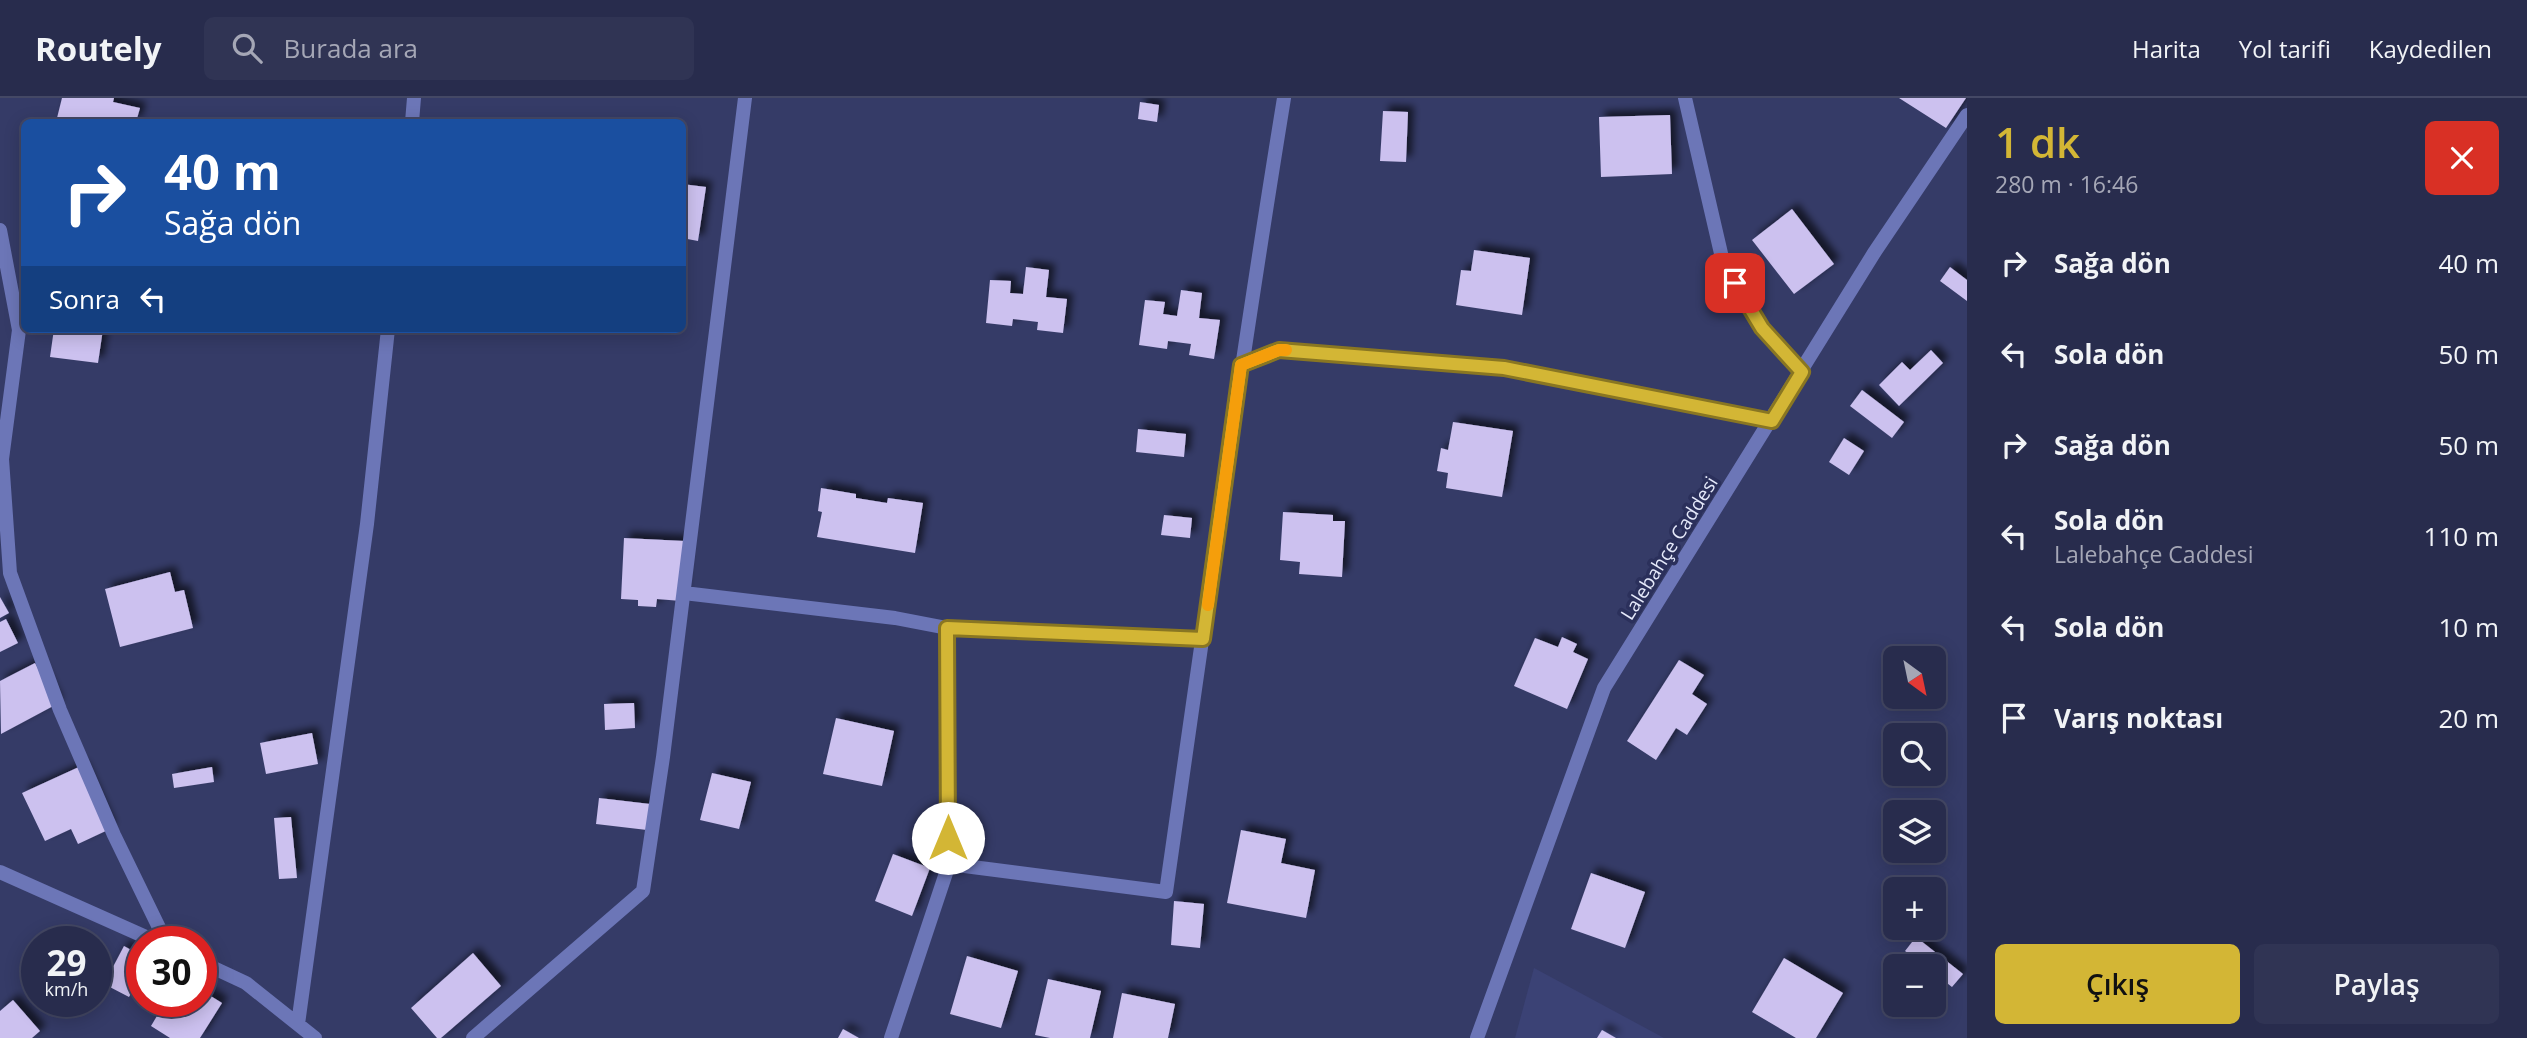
<!DOCTYPE html>
<html lang="tr">
<head>
<meta charset="utf-8">
<style>
	body { margin:0; font-family:"Open Sans",sans-serif; background:#303454; color:#f1f3f6; height:100vh; display:flex; flex-direction:column; font-size:26px; white-space:nowrap }
	* { box-sizing:border-box; margin:0 }
	p { font-size:23px; color:#a5a7b6 }
	.icon { flex:none; width:38px; height:38px; fill:none; stroke:currentColor; stroke-width:2; stroke-linecap:round; stroke-linejoin:round }
	.map { position:relative; flex:1; overflow:hidden }
	.panel { display:flex; flex-direction:column; background:#282c4d; width:560px }
	.panel>* { flex:none }
	.top-card { position:absolute; left:21px; top:21px; width:665px; height:214px; border-radius:10px; box-shadow:0 4px 18px #0003,0 0 0 2px #444865; background:#1a4fa0; color:#fff; overflow:hidden }
	.needle { width:46px; rotate:147deg }
	.controls { position:absolute; left:1883px; top:548px; display:grid; gap:14px }
	.controls a { display:grid; place-items:center; width:63px; height:63px; border-radius:10px; background:#282c4d; box-shadow:0 4px 18px #0003,0 0 0 2px #444865; font-size:35px }
	.speed { position:absolute; left:21px; top:828px; display:flex; gap:14px; font-size:35px; font-weight:700; text-align:center }
	.speed>* { display:grid; place-content:center; width:91px; height:91px; border-radius:50%; background:#282c4d; box-shadow:0 4px 18px #0003,0 0 0 2px #444865; line-height:1 }
	.speed small { font-size:18px; font-weight:400 }
	.speed .limit { border:10px solid #d22; background:#fff; color:#111 }
	.pin { position:absolute; display:grid; place-items:center; width:60px; height:60px; color:#fff; margin:-30px; border-radius:14px; box-shadow:0 4px 10px #0006 }
	.me { position:absolute; width:77px; margin:-38px; rotate:0deg; stroke-linejoin:round; filter:drop-shadow(0 0 5px #0008) }
	.turn { display:flex; align-items:center; gap:24px; height:147px; padding:0 28px; font-size:32px }
	.turn .icon { width:91px; height:91px; stroke-width:2.5 }
	.turn b { display:block; font-size:49px; line-height:60px }
	.then { display:flex; align-items:center; height:66px; padding:0 28px; background:#0003; gap:14px; font-size:26px }
	.round { display:grid; place-items:center; flex:none; width:74px; height:74px; border-radius:10px; background:#303454 }
	.head { display:flex; align-items:center; justify-content:space-between; height:119px; padding:0 28px }
	h1 { font-size:42px; font-weight:600; line-height:52px; color:#d3b635 }
	.primary-button { display:flex; gap:14px; margin-top:auto; padding:14px 28px }
	.primary-button a { flex:1; height:80px; border-radius:10px; background:#d3b635; color:#111; font-size:28px; font-weight:600; line-height:80px; text-align:center }
	.primary-button a+a { background:#303454; color:#f1f3f6 }
	ul { padding:0; list-style:none }
	li { display:flex; align-items:center; gap:21px; height:91px; padding:0 28px }
	li div { flex:1 }
	li b { display:block; font-size:26px }
	li em { font-style:normal }
	header { display:flex; align-items:center; gap:42px; box-sizing:border-box; height:98px; padding:0 35px; background:#282c4d; border-bottom:2px solid #444865 }
	header strong { font-size:33px }
	nav { display:flex; gap:38px; margin-inline-start:auto; font-size:24px }
	.search { width:490px; height:63px; background:#303454; display:flex; align-items:center; gap:18px; box-sizing:border-box; padding:0 24px; border-radius:10px; color:#a5a7b6; font-size:26px }
	main { display:flex; flex:1; min-height:0 }
	.map>svg:first-child { display:block }
</style>
</head>
<body>
<header>
<strong>Routely</strong>
<div class="search"><svg class="icon" aria-label="search" viewBox="0 0 24 24"><circle cx="10" cy="10" r="6"/><path d="M15 15l6 6"/></svg>Burada ara</div>
<nav><a>Harita</a><a>Yol tarifi</a><a>Kaydedilen</a></nav>
</header>
<main>
<div class="map">
<svg width="1967" height="940" viewBox="0 0 1967 940">
	<defs>
		<filter id="shadow"><feDropShadow dx="6" dy="-6" stdDeviation="3.5" flood-color="#0009"/></filter>
	</defs>
	<rect width="100%" height="100%" fill="#353b67"/>
	<!-- built -->
	<path fill="#3b4275" d="M1534 870 1664 940H1515Z"/>
	<!-- building -->
	<path fill="#ccc1ef" filter="url(#shadow)" d="M62 0H114L113 4 140 10 136 24H56Z
		M1899 0H1966L1946 30Z
		M1140 4 1159 7 1157 24 1138 21Z
		M1383 13 1408 14 1406 64 1380 63Z
		M1670 17 1672 76 1601 79 1599 19Z
		M682 86 706 89 698 143 682 140Z
		M1792 111 1834 166 1794 196 1752 142Z
		M1474 152 1530 160 1522 217 1456 207 1461 172 1471 173Z
		M1026 169 1049 172 1046 199 1067 201 1063 235 1037 232 1038 224 1013 221 1012 228 986 225 990 182 1011 183 1010 195 1023 196Z
		M1950 169 1967 182V203L1940 183Z
		M1181 192 1202 195 1199 220 1220 222 1214 261 1189 257 1191 246 1168 243 1167 251 1139 247 1145 202 1165 204 1163 216 1177 218Z
		M54 231H103L98 265 50 259Z
		M1931 252 1943 265 1899 308 1879 287 1902 264 1910 272Z
		M1862 292 1904 324 1892 340 1850 308Z
		M1453 324 1513 333 1502 399 1446 390 1448 375 1437 373 1441 350 1448 352Z
		M1138 331 1186 336 1184 359 1136 354Z
		M1844 340 1864 353 1849 377 1829 364Z
		M821 390 856 396V400L887 405 888 400 923 405 915 455 817 439 822 414 818 413Z
		M1283 414 1333 417V423H1345L1342 479 1299 476 1300 464 1280 462Z
		M1164 417 1192 420 1190 440 1161 437Z
		M624 440 684 443 681 503 657 501 656 509 638 508V502L621 501Z
		M170 474 175 494 184 492 193 530 120 549 105 491Z
		M0 499 9 515 0 520Z
		M6 521 18 545 0 554V524Z
		M1562 539 1577 546 1573 554 1588 561 1567 611 1514 588 1535 540 1558 549Z
		M1679 562 1704 577 1692 596 1707 606 1687 637 1676 630 1656 662 1627 643Z
		M35 565 57 606 1 636 0 583Z
		M634 605 635 630 605 632 604 606Z
		M836 620 894 633 882 688 823 676Z
		M312 635 318 666 266 676 260 645Z
		M81 668 110 731 78 746 71 731 45 743 22 695Z
		M212 669 214 684 174 690 172 676Z
		M712 675 751 684 739 731 700 722Z
		M599 700 650 706 647 732 596 726Z
		M291 719 297 780 279 781 274 720Z
		M1241 732 1286 741 1281 765 1315 772 1306 820 1227 805Z
		M893 756 930 770 912 818 875 803Z
		M1591 775 1645 794 1625 850 1571 831Z
		M1174 803 1204 806 1200 850 1171 847Z
		M1916 839 1963 876 1952 889 1934 875V868H1925L1905 853Z
		M124 848 142 858V876L129 899 104 886Z
		M473 855 501 888 441 940H437L411 910Z
		M967 858 1018 873 1001 930 950 916Z
		M1784 860 1843 895 1816 940H1796L1752 914Z
		M1048 881 1101 893 1090 940H1050L1035 937Z
		M201 892 222 905 200 940H170L151 928 166 903H201Z
		M1122 895 1175 906 1168 940H1113Z
		M13 902 40 933 32 940H0V913Z
		M843 931 859 940H838Z
		M1602 932 1616 940H1597Z"/>
	<g fill="none" stroke-linecap="round" stroke-linejoin="round">
		<!-- minor -->
		<path stroke="#6c76b7" stroke-width="14" d="M1685 0 1723 164 1762 230 1803 274
			M412 24 414 0
			M0 132 19 232 2 361 10 475 60 612 114 737 166 844
			M1241 267 1279 252 1504 270 1772 323
			M684 495 895 520 947 530
			M1203 541 947 530 949 766 1166 794C1204 529 1241 264 1284 0
			M0 774 157 844
			M201 864 246 885 315 940
			M298 926 367 426 388 231
			M473 940 643 793 663 659 745 0
			M891 940 949 766"/>
		<!-- tertiary -->
		<path stroke="#6c76b7" stroke-width="14" d="M1477 940 1604 590 1874 155 1967 17"/>
	</g>
	<g fill="none" stroke-linecap="round" stroke-linejoin="round">
		<defs>
			<path id="route" d="M948 740 947 530 1203 541 1241 267 1279 252 1504 270 1772 323 1802 274 1762 230 1735 185"/>
		</defs>
		<!-- route casing -->
		<use href="#route" stroke="#897622" stroke-width="18"/>
		<!-- route -->
		<use href="#route" stroke="#d3b635" stroke-width="12"/>
		<!-- slow -->
		<path stroke="#f59e0b" stroke-width="12" d="M1208 507 1241 267 1279 252H1286"/>
	</g>
	<g text-anchor="middle" dominant-baseline="central" stroke-width="7" stroke-linejoin="round" paint-order="stroke">
		<!-- street labels -->
		<g font-size="19" fill="#e6eafb" stroke="#2b305b">
			<text transform="translate(1669 450) rotate(-58)">Lalebahçe Caddesi</text>
		</g>
	</g>
</svg>
<div class="controls">
<a><svg class="needle" viewBox="-14 -14 28 28"><path d="M0-13l5 13h-10z" fill="#e53935"/><path d="M0 13l5-13h-10z" fill="#a5a7b6"/></svg></a>
<a><svg class="icon" aria-label="search" viewBox="0 0 24 24"><circle cx="10" cy="10" r="6"/><path d="M15 15l6 6"/></svg></a>
<a><svg class="icon" aria-label="layers" viewBox="0 0 24 24"><path d="M12 4l9 5-9 5-9-5zM3 14l9 5 9-5"/></svg></a>
<a>+</a>
<a>−</a>
</div>
<div class="speed"><div>29<small>km/h</small></div><div class="limit">30</div></div>
<div class="pin" style="left:1735px;top:185px;background:#d93025"><svg class="icon" aria-label="arrive" viewBox="0 0 24 24"><path d="M6 21V4h12l-3 4 3 4H6"/></svg></div>
<svg class="me" style="left:948px;top:740px" viewBox="-20 -20 40 40"><circle r="19" fill="#fff"/><path d="M0-13L10 11 0 6-10 11z" fill="#d3b635"/></svg>
<div class="top-card">
<div class="turn"><svg class="icon" aria-label="right" viewBox="0 0 24 24"><path d="M7 20v-9h11M14 6l5 5-5 5"/></svg><div><b>40 m</b>Sağa dön</div></div>
<div class="then">Sonra<svg class="icon" aria-label="left" viewBox="0 0 24 24"><path d="M17 20v-9H6M10 6l-5 5 5 5"/></svg></div>
</div>
</div>
<section class="panel">
<div class="head"><div><h1>1 dk</h1><p>280 m · 16:46</p></div><a class="round" style="background:#d93025;color:#fff"><svg class="icon" aria-label="close" viewBox="0 0 24 24"><path d="M6 6l12 12M18 6L6 18"/></svg></a></div>
<ul>
<li><svg class="icon" aria-label="right" viewBox="0 0 24 24"><path d="M7 20v-9h11M14 6l5 5-5 5"/></svg><div><b>Sağa dön</b></div><em>40 m</em></li>
<li><svg class="icon" aria-label="left" viewBox="0 0 24 24"><path d="M17 20v-9H6M10 6l-5 5 5 5"/></svg><div><b>Sola dön</b></div><em>50 m</em></li>
<li><svg class="icon" aria-label="right" viewBox="0 0 24 24"><path d="M7 20v-9h11M14 6l5 5-5 5"/></svg><div><b>Sağa dön</b></div><em>50 m</em></li>
<li><svg class="icon" aria-label="left" viewBox="0 0 24 24"><path d="M17 20v-9H6M10 6l-5 5 5 5"/></svg><div><b>Sola dön</b><p>Lalebahçe Caddesi</p></div><em>110 m</em></li>
<li><svg class="icon" aria-label="left" viewBox="0 0 24 24"><path d="M17 20v-9H6M10 6l-5 5 5 5"/></svg><div><b>Sola dön</b></div><em>10 m</em></li>
<li><svg class="icon" aria-label="arrive" viewBox="0 0 24 24"><path d="M6 21V4h12l-3 4 3 4H6"/></svg><div><b>Varış noktası</b></div><em>20 m</em></li>
</ul>
<div class="primary-button"><a>Çıkış</a><a>Paylaş</a></div>
</section>
</main>
</body>
</html>
